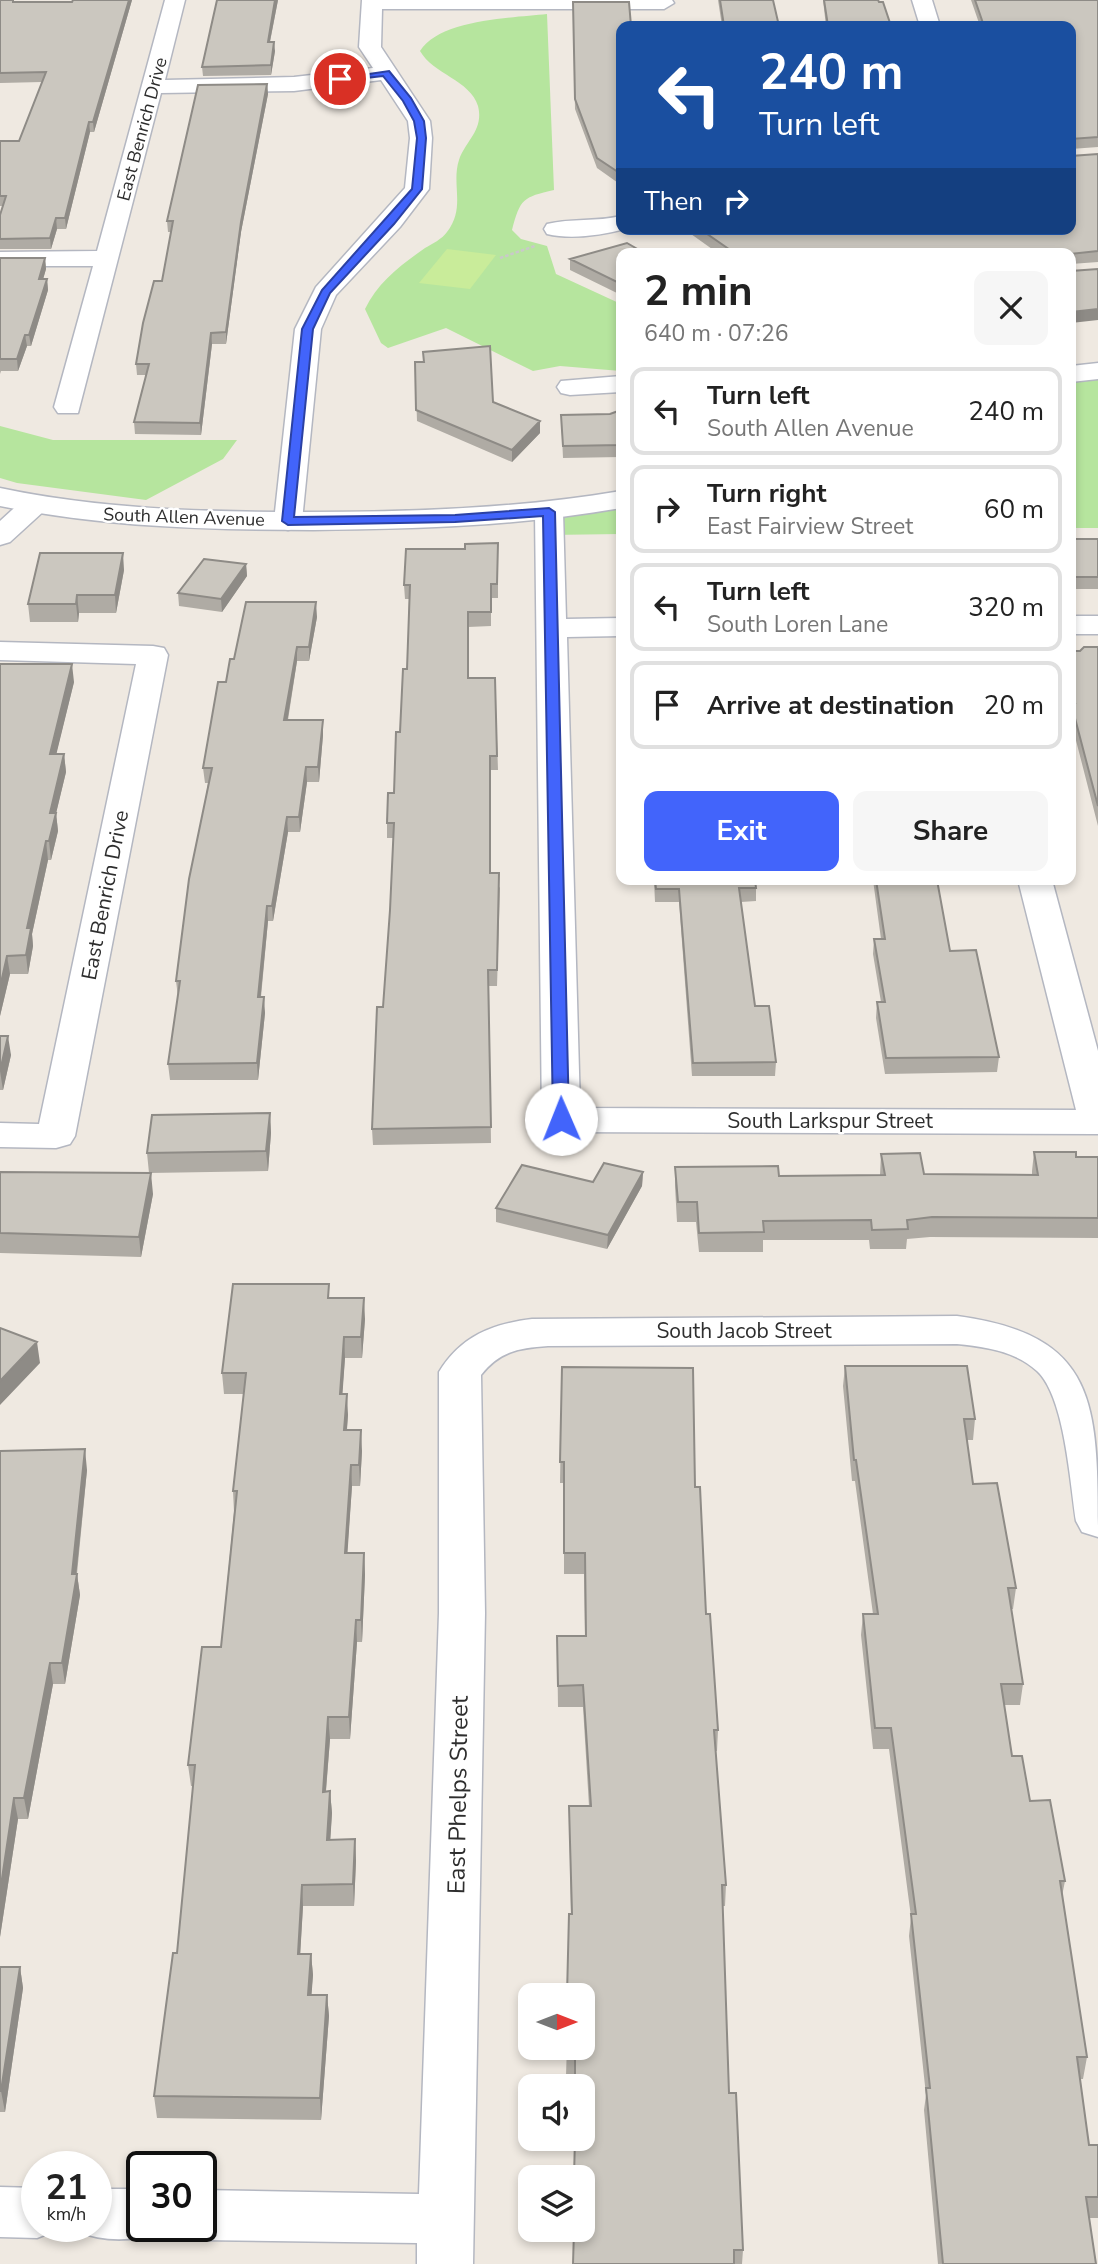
<!DOCTYPE html>
<html lang="en">
<head>
<meta charset="utf-8">
<style>
	body { margin:0; font-family:"Nunito Sans",sans-serif; background:#f6f6f6; color:#222; height:100vh; display:flex; flex-direction:column; font-size:26px; white-space:nowrap }
	* { box-sizing:border-box; margin:0 }
	p { font-size:23px; color:#767676 }
	.icon { flex:none; width:38px; height:38px; fill:none; stroke:currentColor; stroke-width:2; stroke-linecap:round; stroke-linejoin:round }
	.map { position:relative; flex:1; overflow:hidden }
	.side { position:absolute; left:616px; top:248px; width:460px; height:637px; display:flex; flex-direction:column; background:#fff; border-radius:14px; box-shadow:0 4px 10px #0003 }
	.side>* { flex:none }
	.hud { position:absolute; left:616px; top:21px; width:460px; height:214px; border-radius:14px; box-shadow:0 4px 10px #0003; background:#1a4fa0; color:#fff; overflow:hidden }
	.needle { width:46px; rotate:90deg }
	.fabs { position:absolute; left:518px; top:1983px; display:grid; gap:14px }
	.fabs a { display:grid; place-items:center; width:77px; height:77px; border-radius:14px; background:#fff; box-shadow:0 4px 10px #0003; font-size:35px }
	.speed { position:absolute; left:21px; top:2151px; display:flex; gap:14px; font-size:35px; font-weight:700; text-align:center }
	.speed>* { display:grid; place-content:center; width:91px; height:91px; border-radius:50%; background:#fff; box-shadow:0 4px 10px #0003; line-height:1 }
	.speed small { font-size:18px; font-weight:400 }
	.speed .limit { border:4px solid #111; border-radius:10px; background:#fff; color:#111 }
	.pin { position:absolute; display:grid; place-items:center; width:60px; height:60px; color:#fff; margin:-30px; border:4px solid #fff; border-radius:50%; box-shadow:0 2px 7px #0007 }
	.me { position:absolute; width:77px; margin:-38px; rotate:359deg; stroke-linejoin:round; filter:drop-shadow(0 0 5px #0008) }
	.turn { display:flex; align-items:center; gap:24px; height:147px; padding:0 28px; font-size:32px }
	.turn .icon { width:91px; height:91px; stroke-width:2.5 }
	.turn b { display:block; font-size:49px; line-height:60px }
	.then { display:flex; align-items:center; height:66px; padding:0 28px; background:#0003; gap:14px; font-size:26px }
	.round { display:grid; place-items:center; flex:none; width:74px; height:74px; border-radius:14px; background:#f6f6f6 }
	.summary { display:flex; align-items:center; justify-content:space-between; height:119px; padding:0 28px }
	h1 { font-size:42px; font-weight:700; line-height:52px }
	.primary-button { display:flex; gap:14px; margin-top:auto; padding:14px 28px }
	.primary-button a { flex:1; height:80px; border-radius:14px; background:#4264fb; color:#fff; font-size:28px; font-weight:700; line-height:80px; text-align:center }
	.primary-button a+a { background:#f6f6f6; color:#222 }
	ul { padding:0; list-style:none }
	li { display:flex; align-items:center; gap:21px; height:88px; margin:0 14px 10px; padding:0 14px; border:4px solid #e0e0e0; border-radius:14px }
	li div { flex:1 }
	li b { display:block; font-size:26px }
	li em { font-style:normal }
	.map>svg:first-child { display:block }
</style>
</head>
<body>
<div class="map">
<svg width="1098" height="2264" viewBox="0 0 1098 2264">
	<rect width="100%" height="100%" fill="#efe9e1"/>
	<!-- green -->
	<path fill="#b6e59e" d="M547 14 554 190C523 197 520 199 512 230L521 239 547 246 556 274 621 304V371L560 366 533 371 446 328 388 348 381 343 365 309C378 282 401 265 425 248 432 244 442 239 447 232 466 208 451 184 459 160 466 140 484 130 478 106 470 80 433 74 420 51 440 19 512 18 547 14Z
		M1098 371V528H1071V374Z
		M0 426 53 440H237L223 459 146 500 17 483 0 478Z
		M621 500V534L549 535V512Z"/>
	<!-- pitch -->
	<path fill="#c9ec9a" d="M447 249 496 255 470 289 419 283Z"/>
	<g fill="none" stroke-linecap="round" stroke-linejoin="round">
		<defs>
			<path id="street" d="M165 0H185L165 80 294 77 373 68 359 47 362 0H672L674 3 664 9H382L381 47 430 121 432 138 429 189 400 227 336 295 321 329 302 521 298 527 288 530 278 527 274 521 295 329 316 287 405 188 410 138 408 121 381 80 294 91 161 93 78 413H58L54 407 93 266H0V252L97 251Z
				M912 0H932L940 26H920Z
				M621 216V229H625C601 235 572 240 547 234L544 229 547 224C571 218 597 222 621 216Z
				M621 376V392L570 395 561 393 557 387 561 381Z
				M34 496 44 499 48 505 44 511 10 542 0 545V521L24 499Z
				M549 503 559 506 563 512 566 619 621 618V636L567 637 580 1108 1076 1110 1018 880H1052L1098 1051V1134L561 1132 547 1128 542 1120 535 512 539 506Z
				M1071 616H1098V634H1071Z
				M0 642 153 646 164 648 168 655 75 1136 70 1144 56 1148 0 1147V1123L39 1124 136 664 0 660Z
				M957 1316C1098 1335 1098 1403 1098 1537L1082 1532 1076 1521C1070 1483 1065 1397 1037 1371 1015 1351 986 1347 957 1344L548 1346C519 1348 500 1351 481 1375L485 1613 473 2264H417V2243L201 2240 181 2233 178 2226H201V2190L419 2194 439 1613V1372C461 1336 492 1324 532 1319Z
				M0 2187 37 2188V2226H59L57 2230 37 2238 0 2237Z
				M96 2189H142V2226H164L162 2231C134 2242 104 2242 76 2231L74 2226H96Z"/>
			<path id="secondary" d="M1098 363V379L1071 382V366Z
				M0 488C100 509 200 512 302 512 409 512 515 509 621 491V508C519 526 417 529 313 530 208 530 104 527 0 506Z"/>
		</defs>
		<!-- street casing -->
		<use href="#street" stroke="#b4b7c1" stroke-width="3"/>
		<!-- secondary casing -->
		<use href="#secondary" stroke="#b4b7c1" stroke-width="3"/>
		<!-- path -->
		<path stroke="#c9c9c9" stroke-width="2.5" stroke-dasharray="3.5 2" stroke-linecap="butt" d="M500 258 535 246"/>
		<!-- street -->
		<use href="#street" fill="#fff" fill-rule="evenodd"/>
		<!-- secondary -->
		<use href="#secondary" fill="#fff" fill-rule="evenodd"/>
	</g>
	<!-- wall -->
	<path fill="#afaba4" d="M0 0 17 2H72L73 0H132L94 132H90L66 229H57L51 249H0V215L3 206H0V141H19L42 82 0 83Z
		M278 0 270 42 275 51 271 75 203 76 202 67Z
		M718 0H773L779 26H722Z
		M823 0H878L891 26H826Z
		M971 0H1098V147L1071 149V26H980Z
		M573 2 621 26V185L597 168 575 109Z
		M267 84 268 94 241 232 226 344H212L201 435 135 434 134 422 146 375H137L136 364 162 281 171 232H168L167 221Z
		M1098 154V262L1071 264V254H719L684 229H1071Z
		M621 254V295L570 270V259Z
		M0 258H45L46 269 43 279H47L48 290 31 346H27L18 371H1L0 374Z
		M415 362 493 402 540 433 512 462 417 421Z
		M621 410V457L563 458 561 415 610 414Z
		M619 536H621V570L619 548Z
		M1071 539H1098V589H1071Z
		M498 543V598H491V626L468 627V678H495L498 770H491L490 873 500 888 497 986H489L491 1143 373 1145 372 1129 383 1007 390 910 393 838H387V823L394 793 407 669 409 599H405L404 585 465 549Z
		M246 564 247 576 222 612 179 606 178 593Z
		M124 570 116 613H79L78 622H30L28 604Z
		M317 617 309 661H297L288 720 323 735 319 782H307L300 832H288L273 921H268L261 997 265 1013 258 1080H170L168 1064 178 997 176 981 208 783H205L203 768 226 682Z
		M1098 647V826L1071 721V651H1080Z
		M0 664 74 682 56 754H64L66 772 56 813 58 831 51 860H48L32 934 33 946 28 974H10L0 1016Z
		M654 880H755L756 888V901L741 902 755 1006 776 1062 775 1076H692L679 902H655Z
		M873 880H937L950 951 999 1057 997 1072 885 1074 876 1018 877 1002H881L873 954 874 939H881Z
		M0 1036 11 1055 3 1090H0Z
		M270 1113 271 1133 268 1171 149 1173 147 1153Z
		M1034 1152 1076 1157H1098V1238L930 1237 907 1239 906 1249H870L869 1240H763V1252H699L696 1222H677L675 1186V1167L779 1176 880 1175 881 1154 924 1174 1032 1175V1171Z
		M0 1172 153 1194 141 1257 0 1253Z
		M643 1172 642 1186 607 1249 496 1222V1208L593 1182Z
		M330 1298 365 1319 362 1358H345L342 1394 348 1415 347 1430 362 1451 360 1486H352L347 1553H364L365 1575 362 1642H357L350 1739H330L326 1792 330 1791 332 1813 330 1840 355 1839 356 1861 354 1906H303L300 1954H311L313 1975 311 1995H327L329 2016 321 2120 157 2118 154 2096 177 1953 193 1786H191L188 1765 221 1647 234 1512 233 1491 244 1394H224L222 1373Z
		M845 1366 975 1419 973 1440H967L973 1484 1016 1588 1013 1609H1011L1023 1684 1020 1705H1004L1012 1756 1030 1801 1065 1881 1062 1896 1087 2057 1083 2079H1080L1089 2145H1098V2218H1089L1096 2264H938L924 2110 926 2095 909 1936 911 1917 889 1749H873L861 1635 863 1614H873L855 1481H852L843 1386Z
		M562 1367 695 1487 706 1614 718 1730 717 1751H715L726 1885 725 1906H722L729 2093 743 2250 742 2264H573L575 2076H566L571 1914 569 1806H589L583 1707H558L557 1636H585L584 1574H564V1483H560Z
		M0 1451 87 1470 77 1574 80 1595 65 1684H53L28 1819H18L0 1937Z
		M0 1967H20L23 1988 5 2112H0Z"/>
	<!-- shaded-wall -->
	<path fill="#8e8b86" d="M129 0H132L94 132 93 122Z
		M275 0H278L268 51V42Z
		M274 42 275 51 271 75V65Z
		M267 84 268 94 241 232 226 344V332L241 222Z
		M89 122 90 132 66 229 65 218Z
		M56 218 57 229 51 249 50 238Z
		M45 258 46 269 40 290 39 279Z
		M47 279 48 290 31 346 29 335Z
		M1098 309V320L1071 323V312Z
		M211 333 212 344 201 435 200 423Z
		M25 335 27 346 18 371 17 359Z
		M540 421V433L512 462V450Z
		M123 553 124 570 116 613 115 595Z
		M246 564 247 576 222 612 221 599Z
		M77 595 79 613 78 622 76 604Z
		M316 602 317 617 309 661V647Z
		M297 647V661L285 735 284 720Z
		M72 664 74 682 52 772 50 754Z
		M323 720V735L319 782 318 767Z
		M64 754 66 772 54 822 56 813 58 831 51 860 49 841 50 813Z
		M306 767 307 782 300 832 299 817Z
		M287 817 288 832 273 921 272 906Z
		M46 841 48 860 32 934 33 946 28 974 26 955 27 928Z
		M267 906 268 921 259 1013 258 997Z
		M7 956 10 974 0 1016V987Z
		M264 997 265 1013 258 1080 257 1063Z
		M8 1036 11 1055 3 1090 0 1071Z
		M270 1113 271 1133 268 1171 266 1151Z
		M643 1172 642 1186 607 1249 608 1235Z
		M151 1173 153 1194 141 1257 139 1237Z
		M364 1298 365 1319 362 1358 361 1337Z
		M344 1337 345 1358 341 1415 340 1394Z
		M37 1342 40 1363 0 1405V1381Z
		M347 1394 348 1415 345 1451 344 1430Z
		M361 1430 362 1451 360 1486 359 1465Z
		M85 1449 87 1470 76 1577 77 1574 80 1595 65 1684 62 1663Z
		M351 1465 352 1486 346 1575 345 1553Z
		M364 1553 365 1575 362 1642 361 1620Z
		M356 1620 357 1642 350 1739 349 1717Z
		M50 1663 53 1684 28 1819 24 1798Z
		M328 1717 330 1739 324 1813 323 1792Z
		M330 1791 332 1813 329 1861 327 1840Z
		M14 1798 18 1819 0 1937V1892Z
		M355 1839 356 1861 354 1906 353 1884Z
		M302 1885 303 1906 299 1975 298 1954Z
		M311 1954 313 1975 310 2016 308 1995Z
		M20 1967 23 1988 5 2112 1 2091Z
		M327 1995 329 2016 321 2120 320 2098Z"/>
	<!-- building -->
	<path fill="#cbc7bf" stroke="#8e8b86" stroke-width="2" d="M0 0H13V2H72L73 0H129L93 122H89L65 218H56L50 238 0 239V215L6 196H0V141H19L46 72 0 73Z
		M217 0H275L268 42H274L271 65 202 67Z
		M720 0H773L779 26H724Z
		M824 0H878L879 2H883L891 26H828Z
		M975 0H1098V137L1071 139V26H984Z
		M573 2H629L631 26H621V174L597 158 575 99Z
		M267 84 241 222 226 332 211 333 200 423 134 422 149 364H136L143 323 154 281H162L173 221H167L198 85Z
		M1098 154V251L1070 254H736L700 229H1071V156Z
		M627 243 646 254H621V284L570 259Z
		M0 258H45L39 279H47L29 335H25L17 359H0Z
		M1098 269V309L1071 312V271Z
		M490 346 493 402 540 421 512 450 416 410 415 362H424L423 352Z
		M621 410V445L563 446 561 415 610 414Z
		M619 536H621V556Z
		M1071 539H1098V577H1071Z
		M498 543 497 584H491V612H468V678H495L497 756H490V873H499L497 970H488L491 1127 372 1129 377 1007H383L390 910 394 823H387L388 793H394L396 732H400L403 669H407L410 585H404L406 549H465V544Z
		M40 553H123L115 595H77L76 604H28Z
		M204 559 246 564 221 599 178 593Z
		M246 602H316L309 647H297L284 720H323L318 767H306L299 817H287L272 906H267L258 997H264L257 1063 168 1064 180 981H176L189 879 212 768H203L218 682H226L230 659H234Z
		M1084 647H1098V806L1071 703H1075L1071 689V651H1080Z
		M0 664H72L50 754H64L50 813H56L49 841H46L27 928H31L26 955 7 956 0 987Z
		M655 880H755L756 888H739L755 1006H769L776 1062 693 1063 679 889H656Z
		M876 880H937L950 951 976 950 999 1057 886 1058 877 1002H885L874 939H885Z
		M0 1036H8L0 1071Z
		M270 1113 266 1151 147 1153 152 1115Z
		M1034 1152H1076V1157H1098V1218L932 1217 907 1220 908 1229 872 1230 871 1220 763 1221 764 1232 699 1233 697 1202H678L675 1167 778 1166 779 1176 885 1175 881 1154 920 1153 924 1174 1038 1175Z
		M604 1163 643 1172 608 1235 496 1208 522 1165 593 1182Z
		M0 1172 151 1173 139 1237 0 1233Z
		M233 1284H329L328 1298H364L361 1337H344L340 1394H347L344 1430H361L359 1465H351L345 1553H364L361 1620H356L349 1717H328L323 1792 330 1791 327 1840 355 1839 353 1884 302 1885 298 1954H311L308 1995H327L320 2098 154 2096 173 1953H177L195 1765H188L202 1647H221L237 1491H233L246 1373H222Z
		M0 1328 37 1342 0 1381Z
		M845 1366H967L975 1419H964L973 1484 997 1483 1016 1588H1008L1023 1684H1001L1012 1756H1022L1030 1801 1050 1800 1065 1881H1060L1087 2057H1077L1089 2145H1098V2197H1086L1096 2264H943L926 2088H930L911 1914H916L891 1728H875L863 1614H878L856 1460H854Z
		M562 1367 693 1368 695 1487H700L706 1614H710L718 1730H714L726 1885H722L729 2093H736L743 2250H734V2264H573L574 2230H583V2177H574L575 2138H583V2086H575V2055L566 2054V2048H583V1995H567L569 1914H572L569 1806H591L583 1685 558 1686 557 1636H586L585 1553H564V1462H560Z
		M85 1449 72 1574H77L62 1663H50L24 1798H14L0 1892V1451Z
		M0 1967H20L1 2091H0Z"/>
	<!-- route -->
	<path fill="#4264fb" stroke="#2b41a3" stroke-width="2" d="M389 71 411 98 424 121 426 138 422 189 394 224 330 293 313 329 294 517 455 515 549 508 555 512 569 1119 561 1124 553 1119 543 516 455 522 288 525 282 521 302 329 322 290 412 189 417 138 414 121 403 101 383 76 340 81 335 79Z"/>
	<g text-anchor="middle" dominant-baseline="central" stroke-width="5" stroke-linejoin="round" paint-order="stroke">
		<!-- far-street labels -->
		<g font-size="18" fill="#2e2e2e" stroke="#fff">
			<text transform="translate(142 129) rotate(-75)">East Benrich Drive</text>
			<text transform="translate(184 517) rotate(2)">South Allen Avenue</text>
		</g>
		<!-- street labels -->
		<g font-size="21" fill="#2e2e2e" stroke="#fff">
			<text transform="translate(105 895) rotate(-79)">East Benrich Drive</text>
			<text x="830" y="1121">South Larkspur Street</text>
			<text x="744" y="1331">South Jacob Street</text>
		</g>
		<!-- near-street labels -->
		<g font-size="24" fill="#2e2e2e" stroke="#fff">
			<text transform="translate(458 1795) rotate(-89)">East Phelps Street</text>
		</g>
	</g>
</svg>
<div class="fabs">
<a><svg class="needle" viewBox="-14 -14 28 28"><path d="M0-13l5 13h-10z" fill="#e53935"/><path d="M0 13l5-13h-10z" fill="#767676"/></svg></a>
<a><svg class="icon" aria-label="sound" viewBox="0 0 24 24"><path d="M4 9h4l5-4v14l-5-4H4zM17 9q2 3 0 6"/></svg></a>
<a><svg class="icon" aria-label="layers" viewBox="0 0 24 24"><path d="M12 4l9 5-9 5-9-5zM3 14l9 5 9-5"/></svg></a>
</div>
<div class="speed"><div>21<small>km/h</small></div><div class="limit">30</div></div>
<div class="pin" style="left:340px;top:79px;background:#d93025"><svg class="icon" aria-label="arrive" viewBox="0 0 24 24"><path d="M6 21V4h12l-3 4 3 4H6"/></svg></div>
<svg class="me" style="left:561px;top:1119px" viewBox="-20 -20 40 40"><circle r="19" fill="#fff"/><path d="M0-13L10 11 0 6-10 11z" fill="#4264fb"/></svg>
<div class="hud">
<div class="turn"><svg class="icon" aria-label="left" viewBox="0 0 24 24"><path d="M17 20v-9H6M10 6l-5 5 5 5"/></svg><div><b>240 m</b>Turn left</div></div>
<div class="then">Then<svg class="icon" aria-label="right" viewBox="0 0 24 24"><path d="M7 20v-9h11M14 6l5 5-5 5"/></svg></div>
</div>
<section class="side">
<div class="summary"><div><h1>2 min</h1><p>640 m · 07:26</p></div><a class="round"><svg class="icon" aria-label="close" viewBox="0 0 24 24"><path d="M6 6l12 12M18 6L6 18"/></svg></a></div>
<ul>
<li><svg class="icon" aria-label="left" viewBox="0 0 24 24"><path d="M17 20v-9H6M10 6l-5 5 5 5"/></svg><div><b>Turn left</b><p>South Allen Avenue</p></div><em>240 m</em></li>
<li><svg class="icon" aria-label="right" viewBox="0 0 24 24"><path d="M7 20v-9h11M14 6l5 5-5 5"/></svg><div><b>Turn right</b><p>East Fairview Street</p></div><em>60 m</em></li>
<li><svg class="icon" aria-label="left" viewBox="0 0 24 24"><path d="M17 20v-9H6M10 6l-5 5 5 5"/></svg><div><b>Turn left</b><p>South Loren Lane</p></div><em>320 m</em></li>
<li><svg class="icon" aria-label="arrive" viewBox="0 0 24 24"><path d="M6 21V4h12l-3 4 3 4H6"/></svg><div><b>Arrive at destination</b></div><em>20 m</em></li>
</ul>
<div class="primary-button"><a>Exit</a><a>Share</a></div>
</section>
</div>
</body>
</html>
